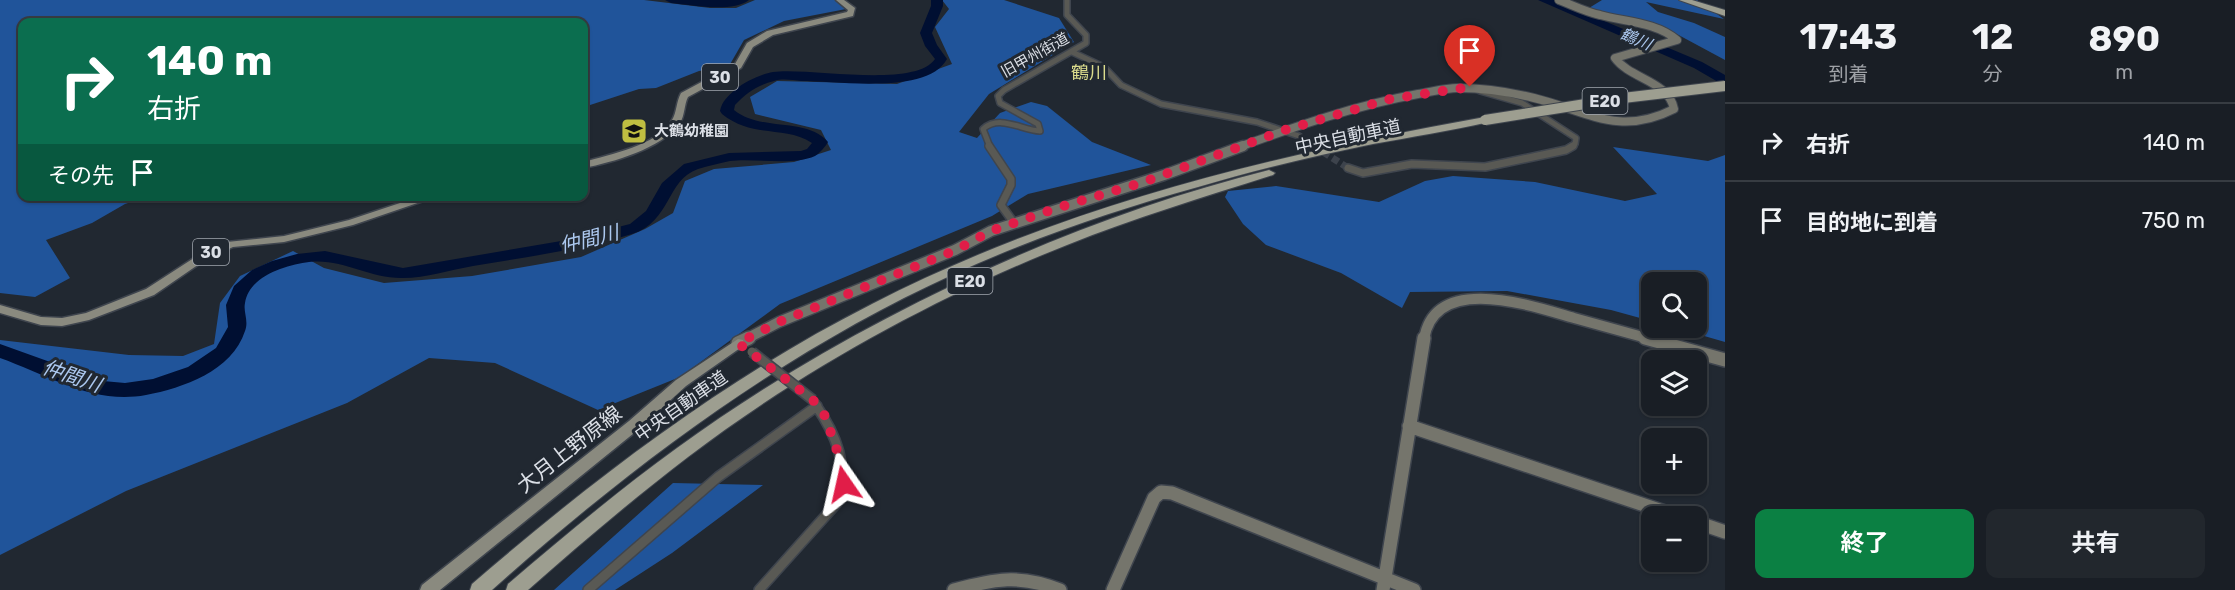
<!DOCTYPE html>
<html lang="ja">
<head>
<meta charset="utf-8">
<style>
	body { margin:0; font-family:Rubik,"Noto Sans JP",sans-serif; background:#22272d; color:#f1f3f6; height:100vh; display:flex; flex-direction:column; font-size:22px; white-space:nowrap }
	* { box-sizing:border-box; margin:0 }
	p { font-size:20px; color:#9fa2a7 }
	.icon { flex:none; width:33px; height:33px; fill:none; stroke:currentColor; stroke-width:2; stroke-linecap:round; stroke-linejoin:round }
	.map { position:relative; flex:1; overflow:hidden }
	.drawer { display:flex; flex-direction:column; background:#191e25; width:510px }
	.drawer>* { flex:none }
	.banner { position:absolute; left:18px; top:18px; width:570px; height:183px; border-radius:12px; box-shadow:0 2px 4px #0004,0 0 0 2px #373c42; background:#0b6e4f; color:#fff; overflow:hidden }
	.fabs { position:absolute; left:1641px; top:272px; display:grid; gap:12px }
	.fabs a { display:grid; place-items:center; width:66px; height:66px; border-radius:12px; background:#191e25; box-shadow:0 2px 4px #0004,0 0 0 2px #373c42; font-size:30px }
	.pin { position:absolute; display:grid; place-items:center; width:51px; height:51px; color:#fff; margin:-62px -26px; border-radius:50% 50% 50% 0; rotate:-45deg; box-shadow:0 0 6px #0007 }
	.pin .icon { rotate:45deg }
	.me { position:absolute; width:66px; margin:-33px; rotate:349deg; stroke-linejoin:round; filter:drop-shadow(0 0 4px #0008) }
	.turn { display:flex; align-items:center; gap:21px; height:126px; padding:0 30px; font-size:27px }
	.turn .icon { width:78px; height:78px; stroke-width:2.5 }
	.turn b { display:block; font-size:42px; line-height:51px }
	.then { display:flex; align-items:center; height:57px; padding:0 30px; background:#0003; gap:12px; font-size:22px }
	.eta { display:flex; justify-content:space-evenly; align-items:center; height:102px; text-align:center }
	.eta b { font-size:36px; font-weight:700; line-height:42px }
	.primary-button { display:flex; gap:12px; margin-top:auto; padding:12px 30px }
	.primary-button a { flex:1; height:69px; border-radius:12px; background:#0b8043; color:#fff; font-size:24px; font-weight:700; line-height:69px; text-align:center }
	.primary-button a+a { background:#22272d; color:#f1f3f6 }
	ul { padding:0; list-style:none }
	li { display:flex; align-items:center; gap:18px; height:78px; padding:0 30px; border-top:2px solid #373c42 }
	li div { flex:1 }
	li b { display:block; font-size:22px }
	li em { font-style:normal }
	main { display:flex; flex:1; min-height:0 }
	.map>svg:first-child { display:block }
</style>
</head>
<body>
<main>
<div class="map">
<svg width="1725" height="590" viewBox="0 0 1725 590">
	<rect width="100%" height="100%" fill="#212831"/>
	<!-- forest -->
	<path fill="#20549a" d="M0 0H644L710 8H736L755 0H839L846 9 784 21 744 40 729 66 699 71 656 88 639 89 584 107V22H22V196L146 197 125 204 92 223 46 240 70 278 35 297 0 293Z
		M942 0H1004L1059 18 1074 42 989 94 959 132 977 138 1000 113 1031 102 1047 106 1092 142 1151 165 1028 194 992 216 780 304 680 377 598 410 495 363 429 358 347 403 126 491 0 555V340L129 355 183 356 214 344 220 303 240 276 293 251 324 268 384 283 472 276 581 257 645 229 673 213 685 181 714 169 794 162 831 150 821 130 755 114 750 97 777 81 897 84 952 64 935 27 949 9Z
		M1602 0H1697L1724 19 1646 2 1658 12 1694 23 1725 37V60L1673 32 1589 8Z
		M1613 147 1708 161 1725 155V342L1673 327H1696V282H1652L1651 321 1611 310 1507 291 1410 292 1402 308 1341 273 1266 245 1243 224 1225 197 1228 191 1276 186 1379 202 1425 181 1453 176 1535 182 1625 201 1657 194Z
		M673 483 763 485 672 553 615 590H554Z"/>
	<g fill="none" stroke-linecap="round" stroke-linejoin="round">
		<!-- river -->
		<path fill="#000f32" fill-rule="evenodd" d="M665 0H749C732 13 691 5 671 3Z
			M931 0H943V6L932 33 937 45 947 59C928 95 837 81 801 81 793 80 782 78 774 81 758 85 746 93 735 105L734 110C761 132 807 117 828 142 825 147 820 153 815 156 793 166 755 158 730 161 720 163 708 166 698 169 666 180 671 222 632 234 580 250 526 257 473 266 450 270 426 278 403 278 370 279 342 258 309 262 286 265 249 276 245 303 243 312 249 321 245 331 232 371 183 388 146 395 93 405 48 375 0 358V344L103 381 125 383 153 379 188 367 216 348 228 327 226 305 234 286 252 270 272 261 297 254 325 251 403 268 567 240 630 224 646 211 662 183 684 164 729 153 801 151 807 149 812 143C784 125 753 139 722 114L720 111C722 101 728 96 736 89 745 82 761 74 773 72 808 67 915 89 935 59L925 46 920 33 931 6Z
			M1538 0H1554L1702 62 1725 75V86L1694 68Z"/>
		<!-- street-tunnel-far1 -->
		<path stroke="#3d434c" stroke-width="5" stroke-dasharray="5 3" stroke-linecap="butt" d="M1299 136 1316 147"/>
		<!-- street-tunnel -->
		<path stroke="#3d434c" stroke-width="7" stroke-dasharray="7 4" stroke-linecap="butt" d="M1314 146 1348 168"/>
		<defs>
			<path id="street-far2" d="M1072 52 1104 67 1121 85 1161 104 1257 122 1299 136
				M1480 91 1522 103 1576 138 1575 144 1570 147
				M990 147 983 129C1000 114 1021 130 1040 131L1038 124 1000 103 998 96 1004 90 1086 43V35L1067 15V0"/>
			<path id="street-far1" d="M989 146 1011 179V185L1001 205 1014 223
				M1348 168 1363 173 1412 164 1485 167 1566 150 1573 146"/>
			<path id="street" d="M588 590 718 477 817 406
				M759 590 837 503C850 467 836 434 815 404"/>
			<path id="secondary-far2" d="M1239 147C1297 126 1357 105 1418 94 1431 92 1445 88 1458 88 1484 88 1510 92 1534 98 1587 111 1619 137 1674 109 1669 81 1630 79 1615 58L1677 40C1656 22 1625 22 1600 15 1586 12 1572 5 1559 0"/>
			<path id="secondary-far1" d="M746 339 779 322 955 250 991 231 1164 175 1243 146
				M1424 339C1435 272 1532 306 1574 318 1599 325 1624 332 1650 339"/>
			<path id="secondary" d="M1645 338 1725 360
				M738 343 749 338
				M1409 426 1677 516
				M1696 522 1725 532
				M954 590C994 579 1020 574 1060 590
				M1113 590 1154 498 1161 492 1172 493 1414 590
				M1383 590 1424 338"/>
			<path id="primary" d="M836 0H844L855 8 853 16 773 35 753 47 741 68 688 97C684 105 685 115 680 123 661 149 613 162 584 168V162C610 154 657 146 672 120 677 112 676 102 681 93L735 64 747 43 767 31 847 12 848 10Z
				M421 196H438L353 225 284 242 233 247 205 260 154 295 89 320 62 326 41 325 0 313V305L41 317 62 318 86 313 146 289 197 256 227 242 284 236 349 220Z
				M738 339 743 340 744 343 743 346 686 386 639 429 440 590H420L422 585 629 421 676 380Z"/>
			<path id="highway" d="M1679 0H1692L1725 10V16Z
				M1485 117 1489 118V122C1450 131 1411 137 1373 144 1314 156 1255 170 1198 187 1115 210 1033 238 954 274 783 352 632 465 492 590H470L472 584C596 477 726 378 872 304 1064 205 1274 155 1485 117Z
				M1269 170 1275 173 1273 175C1204 197 1135 218 1067 245 935 297 801 371 688 457 633 499 580 544 528 590H506L508 584C563 537 619 490 677 448 847 324 1065 221 1269 170Z"/>
		</defs>
		<!-- street-far2 casing -->
		<use href="#street-far2" stroke="#3f454e" stroke-width="8"/>
		<!-- street-far1 casing -->
		<use href="#street-far1" stroke="#3f454e" stroke-width="10"/>
		<!-- street casing -->
		<use href="#street" stroke="#3f454e" stroke-width="12"/>
		<!-- secondary-far2 casing -->
		<use href="#secondary-far2" stroke="#3f454e" stroke-width="10"/>
		<!-- secondary-far1 casing -->
		<use href="#secondary-far1" stroke="#3f454e" stroke-width="13"/>
		<!-- secondary casing -->
		<use href="#secondary" stroke="#3f454e" stroke-width="16"/>
		<!-- primary casing -->
		<use href="#primary" stroke="#3f454e" stroke-width="3"/>
		<!-- highway casing -->
		<use href="#highway" stroke="#3f454e" stroke-width="2"/>
		<!-- street-far2 -->
		<use href="#street-far2" stroke="#595954" stroke-width="5"/>
		<!-- street-far1 -->
		<use href="#street-far1" stroke="#595954" stroke-width="7"/>
		<!-- street -->
		<use href="#street" stroke="#595954" stroke-width="9"/>
		<!-- secondary-far2 -->
		<use href="#secondary-far2" stroke="#75756c" stroke-width="8"/>
		<!-- secondary-far1 -->
		<use href="#secondary-far1" stroke="#75756c" stroke-width="10"/>
		<!-- secondary -->
		<use href="#secondary" stroke="#75756c" stroke-width="13"/>
		<!-- primary -->
		<use href="#primary" fill="#8a8a7f" fill-rule="evenodd"/>
		<!-- highway -->
		<use href="#highway" fill="#9d9e90" fill-rule="evenodd"/>
		<defs>
			<path id="street-bridge" d="M752 352 813 400"/>
			<path id="highway-bridge" d="M1485 120 1623 98 1725 86"/>
		</defs>
		<!-- street-bridge casing -->
		<use href="#street-bridge" stroke="#3f454e" stroke-width="12" stroke-linecap="butt"/>
		<!-- highway-bridge casing -->
		<use href="#highway-bridge" stroke="#3f454e" stroke-width="12" stroke-linecap="butt"/>
		<!-- street-bridge -->
		<use href="#street-bridge" stroke="#595954" stroke-width="9"/>
		<!-- highway-bridge -->
		<use href="#highway-bridge" stroke="#9d9e90" stroke-width="10"/>
	</g>
	<g fill="none" stroke-linecap="round" stroke-linejoin="round">
		<!-- route -->
		<path stroke="#e11d48" stroke-width="10" stroke-dasharray="0 18" d="M844 484 843 468 825 416 813 400 738 343 779 322 956 250 991 231 1060 207 1141 183 1285 130 1390 99 1470 87"/>
	</g>
	<!-- icons -->
	<defs>
		<symbol id="school-square" viewBox="-11 -11 22 22"><rect x="-9" y="-9" width="18" height="18" rx="4" fill="#c0be41" stroke="#212831"/><path d="M0-5L7-2L0 1L-7-2ZM-4 1L0 2.5L4 1V4Q0 6-4 4Z" fill="#111"/></symbol>
	</defs>
	<g fill-rule="evenodd">
		<use href="#school-square" x="619" y="116" width="30" height="30"/>
	</g>
	<g text-anchor="middle" dominant-baseline="central" stroke-width="6" stroke-linejoin="round" paint-order="stroke">
		<!-- far-street labels -->
		<g font-size="15" fill="#dbdfe6" stroke="#212831">
			<text transform="translate(1035 55) rotate(-29)">旧甲州街道</text>
		</g>
		<!-- far-poi labels -->
		<g font-size="15" font-weight="bold" fill="#dbdfe6" stroke="#212831" text-anchor="start">
			<text x="654" y="131">大鶴幼稚園</text>
		</g>
		<!-- far-water labels -->
		<g font-size="16" font-style="italic" fill="#acc8ef" stroke="#212831">
			<text transform="translate(1636 39) rotate(23)">鶴川</text>
		</g>
		<!-- shield labels -->
		<g fill="#212831" stroke="#a3a8b0" stroke-width="1.5">
			<rect x="702" y="64" width="36" height="26" rx="4.5"/>
			<rect x="1582.5" y="88" width="45" height="26" rx="4.5"/>
			<rect x="193" y="239" width="36" height="26" rx="4.5"/>
			<rect x="947.5" y="268" width="45" height="26" rx="4.5"/>
		</g>
		<g font-size="16" font-weight="bold" fill="#dbdfe6">
			<text x="720" y="77">30</text>
			<text x="1605" y="101">E20</text>
			<text x="211" y="252">30</text>
			<text x="970" y="281">E20</text>
		</g>
		<!-- far-quarter labels -->
		<g font-size="18" fill="#dbdc8d" stroke="#212831">
			<text x="1089" y="73">鶴川</text>
		</g>
		<!-- street labels -->
		<g font-size="18" fill="#dbdfe6" stroke="#212831">
			<text transform="translate(1348 137) rotate(-12)">中央自動車道</text>
			<text transform="translate(681 406) rotate(-35)">中央自動車道</text>
		</g>
		<!-- water labels -->
		<g font-size="20" font-style="italic" fill="#acc8ef" stroke="#212831">
			<text transform="translate(589 239) rotate(-14)">仲間川</text>
			<text transform="translate(72 376) rotate(19)">仲間川</text>
		</g>
		<!-- near-street labels -->
		<g font-size="21" fill="#dbdfe6" stroke="#212831">
			<text transform="translate(569 449) rotate(-38)">大月上野原線</text>
		</g>
	</g>
</svg>
<div class="fabs">
<a><svg class="icon" aria-label="search" viewBox="0 0 24 24"><circle cx="10" cy="10" r="6"/><path d="M15 15l6 6"/></svg></a>
<a><svg class="icon" aria-label="layers" viewBox="0 0 24 24"><path d="M12 4l9 5-9 5-9-5zM3 14l9 5 9-5"/></svg></a>
<a>+</a>
<a>−</a>
</div>
<div class="pin" style="left:1470px;top:87px;background:#d93025"><svg class="icon" aria-label="arrive" viewBox="0 0 24 24"><path d="M6 21V4h12l-3 4 3 4H6"/></svg></div>
<svg class="me" style="left:844px;top:484px" viewBox="-20 -20 40 40"><path d="M0-17L14 15 0 8-14 15z" fill="#e11d48" stroke="#fff" stroke-width="4"/></svg>
<div class="banner">
<div class="turn"><svg class="icon" aria-label="right" viewBox="0 0 24 24"><path d="M7 20v-9h11M14 6l5 5-5 5"/></svg><div><b>140 m</b>右折</div></div>
<div class="then">その先<svg class="icon" aria-label="arrive" viewBox="0 0 24 24"><path d="M6 21V4h12l-3 4 3 4H6"/></svg></div>
</div>
</div>
<section class="drawer">
<div class="eta">
<div><b>17:43</b><p>到着</p></div>
<div><b>12</b><p>分</p></div>
<div><b>890</b><p>m</p></div>
</div>
<ul>
<li><svg class="icon" aria-label="right" viewBox="0 0 24 24"><path d="M7 20v-9h11M14 6l5 5-5 5"/></svg><div><b>右折</b></div><em>140 m</em></li>
<li><svg class="icon" aria-label="arrive" viewBox="0 0 24 24"><path d="M6 21V4h12l-3 4 3 4H6"/></svg><div><b>目的地に到着</b></div><em>750 m</em></li>
</ul>
<div class="primary-button"><a>終了</a><a>共有</a></div>
</section>
</main>
</body>
</html>
